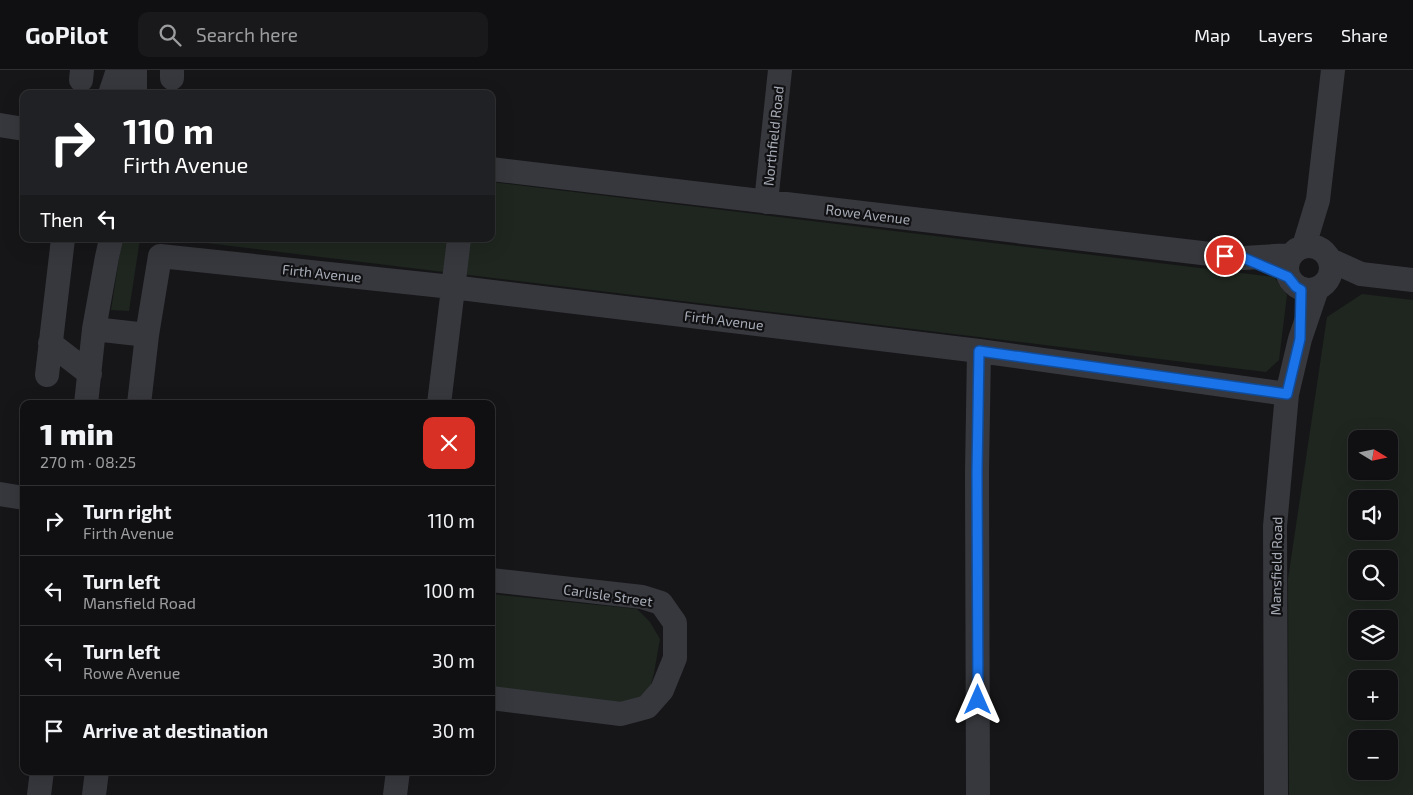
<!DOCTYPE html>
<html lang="en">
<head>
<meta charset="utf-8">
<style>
	body { margin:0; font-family:"Exo 2",sans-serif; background:#19191b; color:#f1f3f6; height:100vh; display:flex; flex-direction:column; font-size:19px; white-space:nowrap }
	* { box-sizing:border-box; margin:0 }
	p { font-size:16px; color:#9c9d9f }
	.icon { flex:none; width:28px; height:28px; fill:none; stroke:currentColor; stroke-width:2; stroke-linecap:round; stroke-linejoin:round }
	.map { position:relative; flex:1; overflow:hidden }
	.side { position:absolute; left:20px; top:330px; width:475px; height:375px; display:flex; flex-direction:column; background:#101012; border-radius:10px; box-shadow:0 5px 20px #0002,0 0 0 1px #303032 }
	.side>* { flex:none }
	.guide { position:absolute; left:20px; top:20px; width:475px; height:152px; border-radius:10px; box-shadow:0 5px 20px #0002,0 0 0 1px #303032; background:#202124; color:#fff; overflow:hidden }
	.needle { width:32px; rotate:100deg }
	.fabs { position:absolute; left:1348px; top:360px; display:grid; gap:10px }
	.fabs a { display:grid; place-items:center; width:50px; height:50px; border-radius:10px; background:#101012; box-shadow:0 5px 20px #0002,0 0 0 1px #303032; font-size:25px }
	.pin { position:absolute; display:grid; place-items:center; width:42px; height:42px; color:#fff; margin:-21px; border:2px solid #fff; border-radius:50%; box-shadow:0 1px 5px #0007 }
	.me { position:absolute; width:55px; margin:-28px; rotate:0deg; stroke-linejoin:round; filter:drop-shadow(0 0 4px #0008) }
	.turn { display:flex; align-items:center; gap:18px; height:105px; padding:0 20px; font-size:22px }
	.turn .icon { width:65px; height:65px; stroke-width:2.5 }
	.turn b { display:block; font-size:35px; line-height:42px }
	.then { display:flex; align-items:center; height:48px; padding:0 20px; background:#0003; gap:10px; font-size:19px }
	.round { display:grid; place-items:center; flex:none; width:52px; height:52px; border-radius:10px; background:#19191b }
	.overview { display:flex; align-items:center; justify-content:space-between; height:85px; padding:0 20px }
	h1 { font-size:30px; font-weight:800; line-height:38px }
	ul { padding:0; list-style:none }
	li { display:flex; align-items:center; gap:15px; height:70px; padding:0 20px; border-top:1px solid #303032 }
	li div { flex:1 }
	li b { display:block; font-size:19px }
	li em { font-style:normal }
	header { display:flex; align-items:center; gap:30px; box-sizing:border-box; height:70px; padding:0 25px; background:#101012; border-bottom:1px solid #303032 }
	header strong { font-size:24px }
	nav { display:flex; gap:28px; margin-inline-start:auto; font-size:18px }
	.search { width:350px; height:45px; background:#19191b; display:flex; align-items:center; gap:12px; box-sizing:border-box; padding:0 18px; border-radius:10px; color:#9c9d9f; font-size:19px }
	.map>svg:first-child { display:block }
</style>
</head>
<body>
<header>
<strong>GoPilot</strong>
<div class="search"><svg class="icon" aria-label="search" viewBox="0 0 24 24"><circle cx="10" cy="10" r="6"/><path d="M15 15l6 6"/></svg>Search here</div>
<nav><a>Map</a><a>Layers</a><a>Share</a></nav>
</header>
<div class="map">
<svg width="1413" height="725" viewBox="0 0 1413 725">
	<rect width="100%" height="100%" fill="#161618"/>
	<!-- green -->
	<path fill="#1e261f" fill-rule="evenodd" d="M491 112 1274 207 1287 225 1279 290 1266 302 173 169H491Z
		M122 169H140L129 241 111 240Z
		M1362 224 1413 230V725H1289L1288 509 1327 247ZM1356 369H1389V401H1356ZM1356 429H1389V461H1356ZM1356 489H1389V521H1356ZM1356 549H1389V581H1356ZM1356 609H1389V641H1356ZM1356 669H1389V701H1356Z
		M491 524 637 539 650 552 660 569 654 603 650 619 639 630 620 637 491 622Z"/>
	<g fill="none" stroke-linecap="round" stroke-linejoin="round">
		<!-- minor -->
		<path stroke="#37383d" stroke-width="24" d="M172 8V0
			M81 10 82 0
			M110 24 118 0
			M135 24V0
			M0 55 24 59
			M491 99 1244 188 1291 185
			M766 132 780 0
			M1287 198a22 22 0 1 1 44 0a22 22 0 1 1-44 0Z
			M1304 176 1318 130 1333 0
			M1330 190 1361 204 1413 210
			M94 259 147 265
			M50 273 90 304
			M47 305 63 169
			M86 334 94 259 107 187 111 169
			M139 334 147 265 160 186 452 217 979 281 1287 324
			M439 334 459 169
			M0 424 24 428
			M491 510 642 527 661 533 675 553V588L662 620 647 637 621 644 491 628
			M39 725 42 701
			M94 725 97 701
			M395 725 398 701
			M978 725 977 402 979 281
			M1276 725 1275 456 1287 324 1300 269 1317 219"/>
	</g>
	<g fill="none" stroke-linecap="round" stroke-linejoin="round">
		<defs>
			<path id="route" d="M978 630 977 402 979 281 1287 324 1300 269 1301 220 1296 217 1288 207 1244 188 1225 186"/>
		</defs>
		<!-- route casing -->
		<use href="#route" stroke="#114b97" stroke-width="12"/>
		<!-- route -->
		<use href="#route" stroke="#1a73e8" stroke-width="9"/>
	</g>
	<g text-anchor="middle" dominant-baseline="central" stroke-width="4.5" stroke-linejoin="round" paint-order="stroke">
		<!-- street labels -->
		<g font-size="14" fill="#a8adb8" stroke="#111113">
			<text transform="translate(773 66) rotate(-84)">Northfield Road</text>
			<text transform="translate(868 144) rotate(7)">Rowe Avenue</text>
			<text transform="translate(322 203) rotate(6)">Firth Avenue</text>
			<text transform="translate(724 250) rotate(7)">Firth Avenue</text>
			<text transform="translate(1276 496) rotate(-89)">Mansfield Road</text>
			<text transform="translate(608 525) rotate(8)">Carlisle Street</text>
		</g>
	</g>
</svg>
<div class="fabs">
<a><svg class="needle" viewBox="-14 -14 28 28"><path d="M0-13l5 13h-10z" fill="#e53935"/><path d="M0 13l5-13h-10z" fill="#9c9d9f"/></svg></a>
<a><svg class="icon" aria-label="sound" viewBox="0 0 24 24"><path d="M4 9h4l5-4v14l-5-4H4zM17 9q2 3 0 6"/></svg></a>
<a><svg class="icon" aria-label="search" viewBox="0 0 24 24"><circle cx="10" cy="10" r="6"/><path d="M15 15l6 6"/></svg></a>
<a><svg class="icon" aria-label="layers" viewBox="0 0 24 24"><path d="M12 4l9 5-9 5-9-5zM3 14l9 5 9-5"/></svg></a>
<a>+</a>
<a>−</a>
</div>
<div class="pin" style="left:1225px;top:186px;background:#d93025"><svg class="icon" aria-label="arrive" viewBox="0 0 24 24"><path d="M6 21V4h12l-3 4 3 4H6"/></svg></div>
<svg class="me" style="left:978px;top:630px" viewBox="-20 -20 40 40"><path d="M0-17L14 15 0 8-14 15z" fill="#1a73e8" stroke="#fff" stroke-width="4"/></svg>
<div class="guide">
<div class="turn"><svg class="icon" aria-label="right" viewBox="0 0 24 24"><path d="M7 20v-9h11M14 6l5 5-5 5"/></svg><div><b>110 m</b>Firth Avenue</div></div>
<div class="then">Then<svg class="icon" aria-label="left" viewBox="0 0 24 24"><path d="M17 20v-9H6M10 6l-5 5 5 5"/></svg></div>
</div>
<section class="side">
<div class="overview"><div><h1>1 min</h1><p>270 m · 08:25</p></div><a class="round" style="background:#d93025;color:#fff"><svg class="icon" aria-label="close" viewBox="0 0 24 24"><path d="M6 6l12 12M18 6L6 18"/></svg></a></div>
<ul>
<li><svg class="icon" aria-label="right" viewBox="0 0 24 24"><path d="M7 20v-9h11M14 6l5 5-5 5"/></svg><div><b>Turn right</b><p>Firth Avenue</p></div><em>110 m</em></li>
<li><svg class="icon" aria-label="left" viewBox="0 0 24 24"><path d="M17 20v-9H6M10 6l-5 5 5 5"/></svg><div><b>Turn left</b><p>Mansfield Road</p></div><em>100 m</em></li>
<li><svg class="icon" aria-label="left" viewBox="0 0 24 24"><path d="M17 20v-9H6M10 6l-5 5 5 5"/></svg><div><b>Turn left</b><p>Rowe Avenue</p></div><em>30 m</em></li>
<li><svg class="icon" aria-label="arrive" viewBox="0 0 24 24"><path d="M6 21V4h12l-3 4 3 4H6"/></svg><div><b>Arrive at destination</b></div><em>30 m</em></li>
</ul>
</section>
</div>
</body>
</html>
